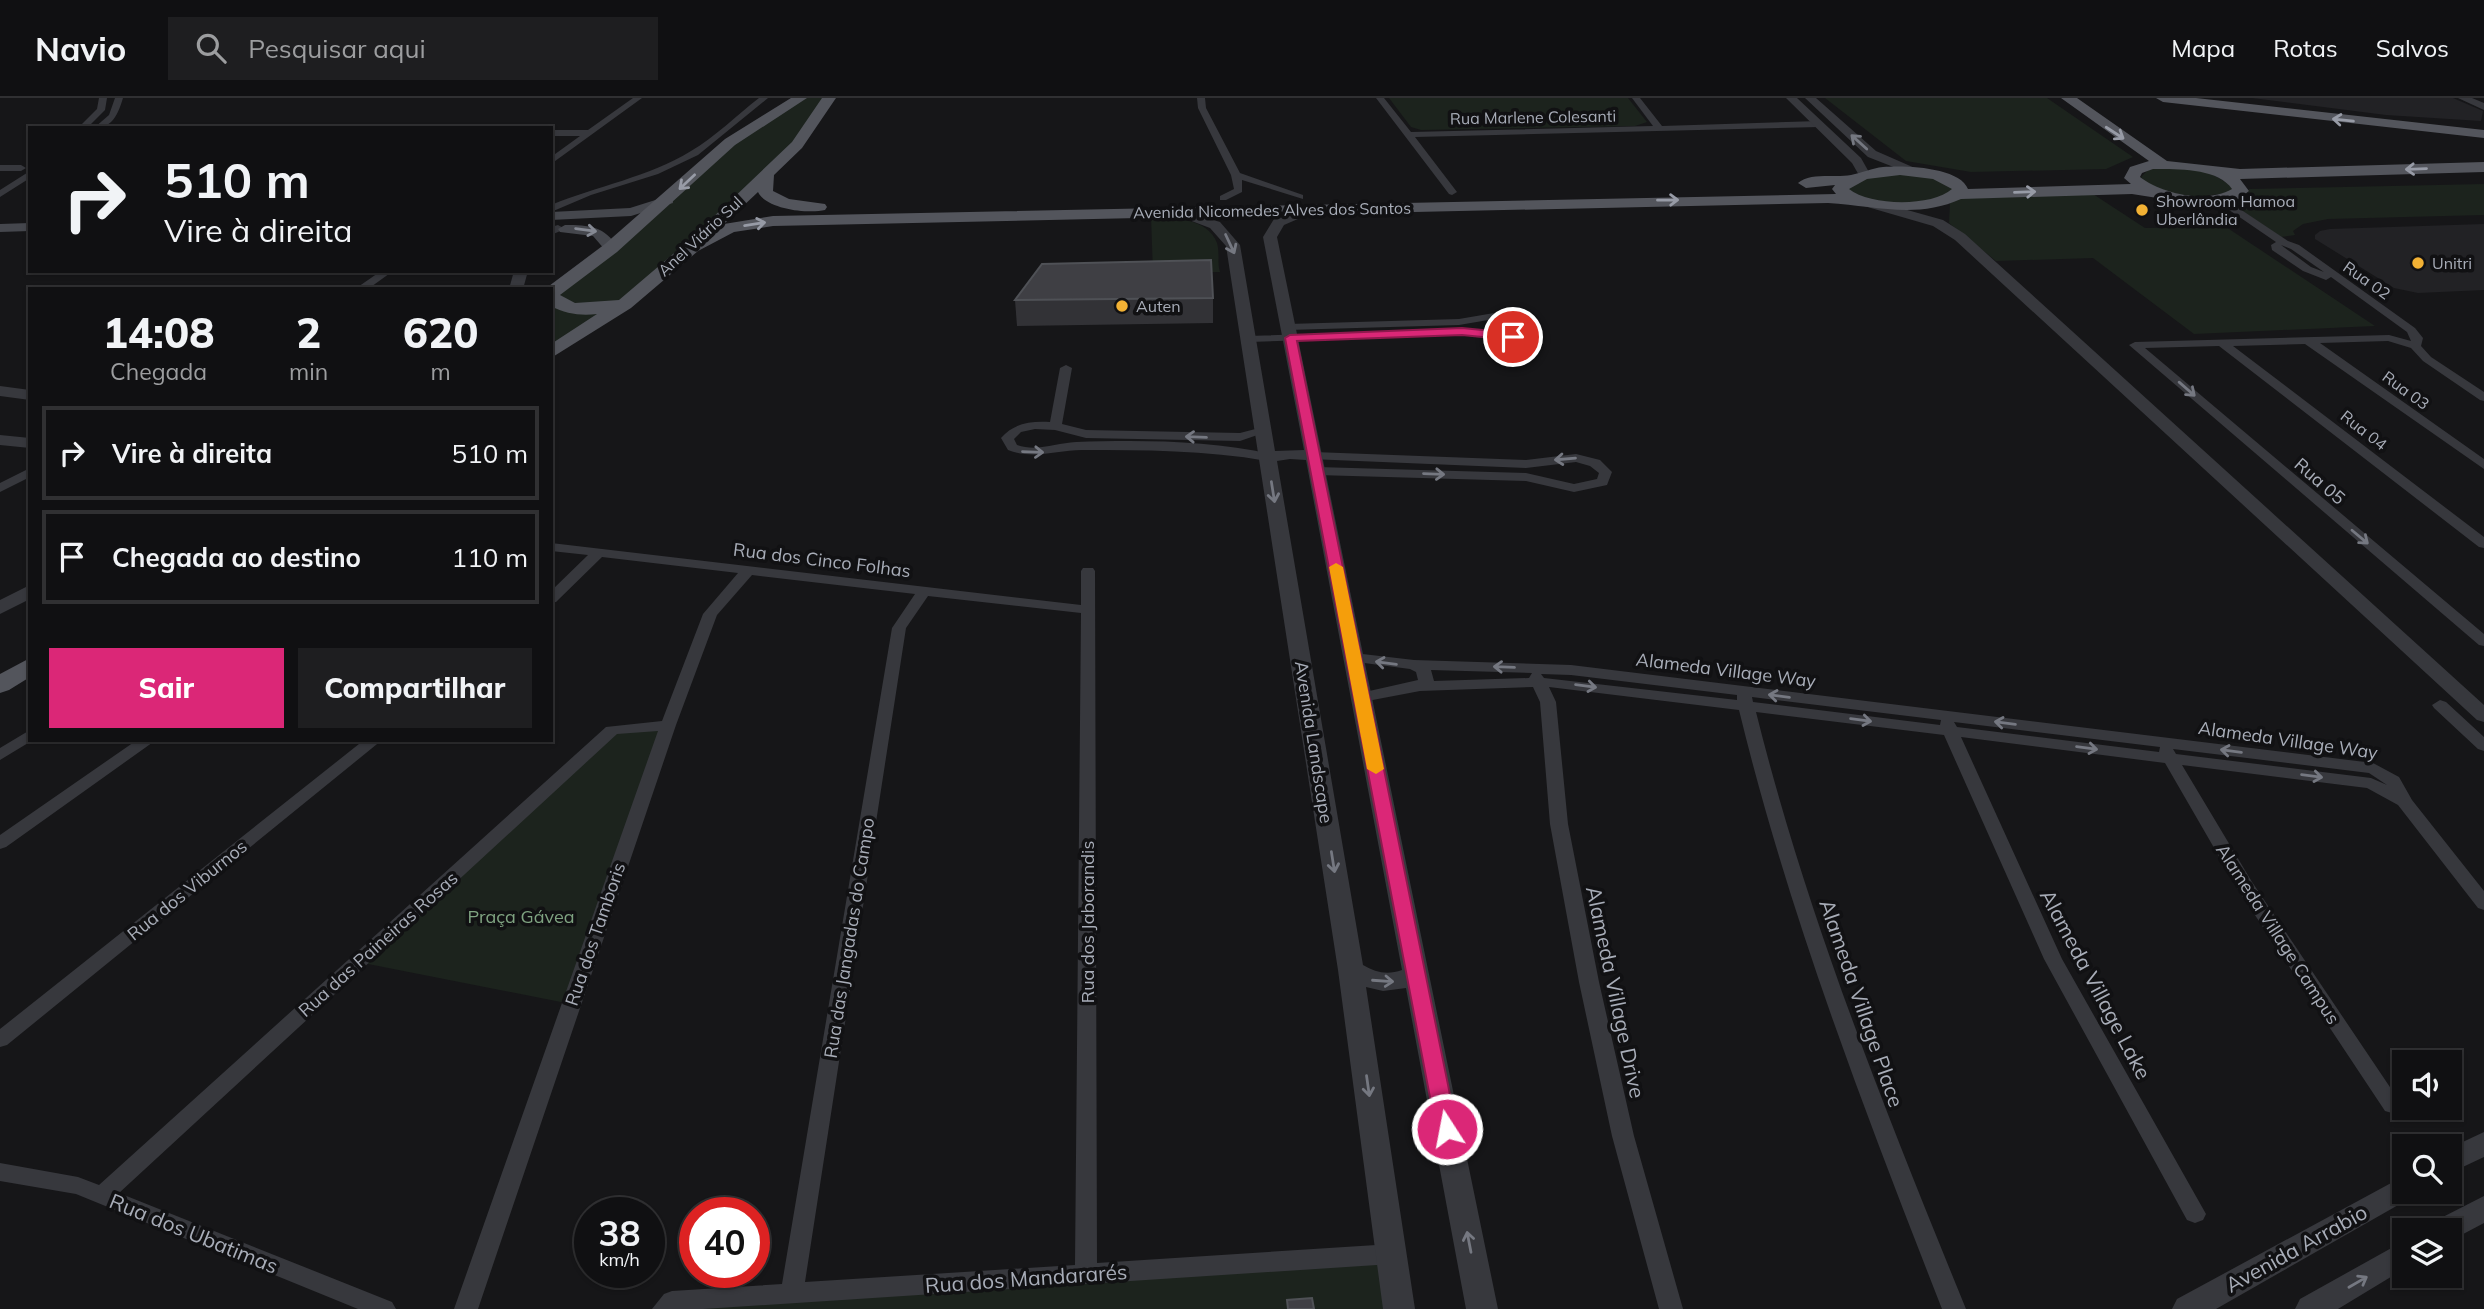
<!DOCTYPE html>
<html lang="pt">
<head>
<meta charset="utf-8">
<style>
	body { margin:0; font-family:Mulish,sans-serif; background:#1e1e20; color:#f1f3f6; height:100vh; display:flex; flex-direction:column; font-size:26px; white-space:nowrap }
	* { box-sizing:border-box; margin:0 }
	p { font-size:23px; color:#9c9d9f }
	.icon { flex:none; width:38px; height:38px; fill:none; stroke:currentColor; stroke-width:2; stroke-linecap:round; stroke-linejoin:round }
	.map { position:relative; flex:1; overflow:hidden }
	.drawer { position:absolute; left:28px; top:189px; width:525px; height:455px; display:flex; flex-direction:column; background:#101012; border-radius:0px; box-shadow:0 2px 5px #0004,0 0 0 2px #303032 }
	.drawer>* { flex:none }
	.hud { position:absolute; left:28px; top:28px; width:525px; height:147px; border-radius:0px; box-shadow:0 2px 5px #0004,0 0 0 2px #303032; background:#101012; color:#f1f3f6; overflow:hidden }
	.controls { position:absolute; left:2392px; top:952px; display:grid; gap:14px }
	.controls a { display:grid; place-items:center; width:70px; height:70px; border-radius:0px; background:#101012; box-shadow:0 2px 5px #0004,0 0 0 2px #303032; font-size:35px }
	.speed { position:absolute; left:574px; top:1099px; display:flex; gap:14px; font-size:35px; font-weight:700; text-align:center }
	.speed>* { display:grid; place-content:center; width:91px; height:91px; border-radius:50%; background:#101012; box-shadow:0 2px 5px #0004,0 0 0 2px #303032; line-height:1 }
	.speed small { font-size:18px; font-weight:400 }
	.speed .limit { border:10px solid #d22; background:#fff; color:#111 }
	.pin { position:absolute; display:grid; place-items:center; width:60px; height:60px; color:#fff; margin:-30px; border:4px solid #fff; border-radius:50%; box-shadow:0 2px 7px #0007 }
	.me { position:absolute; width:77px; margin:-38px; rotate:349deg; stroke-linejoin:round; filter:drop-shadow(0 0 5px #0008) }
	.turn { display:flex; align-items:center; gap:24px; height:147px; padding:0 21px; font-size:32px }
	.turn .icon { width:91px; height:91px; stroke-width:2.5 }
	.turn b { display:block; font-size:49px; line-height:60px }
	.eta { display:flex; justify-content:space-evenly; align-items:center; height:119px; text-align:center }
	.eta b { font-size:42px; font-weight:800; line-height:49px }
	.button { display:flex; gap:14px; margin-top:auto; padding:14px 21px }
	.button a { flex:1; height:80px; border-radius:0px; background:#db2777; color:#fff; font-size:28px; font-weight:800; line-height:80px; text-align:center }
	.button a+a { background:#1e1e20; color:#f1f3f6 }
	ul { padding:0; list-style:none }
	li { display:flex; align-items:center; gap:21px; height:94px; margin:0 14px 10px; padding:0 7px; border:4px solid #303032; border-radius:0px }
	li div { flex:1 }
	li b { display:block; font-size:26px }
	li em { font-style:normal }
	header { display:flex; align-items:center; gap:42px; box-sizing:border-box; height:98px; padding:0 35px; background:#101012; border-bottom:2px solid #303032 }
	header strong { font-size:33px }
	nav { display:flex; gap:38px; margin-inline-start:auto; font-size:24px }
	.search { width:490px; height:63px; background:#1e1e20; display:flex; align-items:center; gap:18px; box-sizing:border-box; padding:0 24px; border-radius:0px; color:#9c9d9f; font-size:26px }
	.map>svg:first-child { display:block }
</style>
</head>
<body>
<header>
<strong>Navio</strong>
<div class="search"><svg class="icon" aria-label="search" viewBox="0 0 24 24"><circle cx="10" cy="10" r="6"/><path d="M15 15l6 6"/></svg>Pesquisar aqui</div>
<nav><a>Mapa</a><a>Rotas</a><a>Salvos</a></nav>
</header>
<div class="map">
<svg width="2484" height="1211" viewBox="0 0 2484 1211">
	<rect width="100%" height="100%" fill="#161618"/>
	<!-- built -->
	<path fill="#222225" d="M2252 0H2453L2483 13 2481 23 2386 17Z
		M2484 126V192L2418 195 2394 190 2315 141V137L2320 133 2330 131Z"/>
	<!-- green -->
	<path fill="#1c231d" d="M800 0H829L797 47 692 149 551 254V195L730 44Z
		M1389 0H1628L1647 24 1635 28 1421 32 1411 29Z
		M1825 0H2047L2133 59 2106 71 1971 74 1906 63Z
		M2157 70C2184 70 2213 70 2232 90L2230 94C2204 100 2160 102 2141 79L2148 72Z
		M1887 76H1918L1951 86 1953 92C1935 106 1888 109 1868 101 1861 99 1854 94 1848 91L1856 83Z
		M2484 86V117L2328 121 2303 126 2293 133 2295 137 2281 139 2229 104 2248 96 2249 91Z
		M2093 96 2145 130 2226 129 2375 228 2194 236 2093 160 1996 163 1949 125 1950 105 1963 99Z
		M1151 118C1173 120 1208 120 1217 145 1220 155 1217 165 1220 174L1153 175Z
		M668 627 571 906 358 864 612 632Z
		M1392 1156 1399 1211H664Z"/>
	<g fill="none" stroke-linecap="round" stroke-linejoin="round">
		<!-- minor -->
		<path fill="#37383d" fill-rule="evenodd" d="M99 0H107L105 12 87 30H78L97 11Z
			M115 0H123C118 16 113 30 94 30L109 17Z
			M633 0H642L551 66V59L580 38H551V32H588Z
			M759 0H768L698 57 658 76 591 97 551 114V107C597 88 649 79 691 53 715 39 737 17 759 0Z
			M1197 0H1205L1206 10 1240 75 1303 97V101L1242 82V94L1226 102H1220V98L1234 91 1231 77 1198 10Z
			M1376 0H1384L1411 34 1653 28 1632 0H1640L1662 28 1819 23 1823 26 1819 29 1415 39 1457 94 1452 97 1449 96Z
			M0 67H21L26 70 21 73H0Z
			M30 73V80L0 99V92Z
			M2216 99H2222L2288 143 2299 147 2415 230 2423 240 2421 248 2431 259 2484 294V303L2480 302 2423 263 2411 250 2388 243 2320 245 2484 361V371L2305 246 2233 248 2484 439V450L2479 449 2219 248 2145 250 2484 536V548L2479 547 2129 247 2135 244 2389 237 2411 243 2407 234 2331 179 2326 182 2303 173 2272 152 2271 147 2276 144 2216 103ZM2281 147 2291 151 2324 174 2311 169Z
			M381 173H393L368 191H355Z
			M1500 214 1527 221 1534 230 1526 238 1505 243 1461 237 1249 244 1243 241 1249 238 1461 231 1505 236 1522 229 1519 225 1500 220 1459 227 1288 232 1282 229 1288 226 1459 221Z
			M1066 267 1072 270 1062 326 1086 332 1240 335 1263 329 1269 333 1240 343 1086 340 1055 332 1035 331 1021 334 1014 341 1017 347C1037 354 1056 345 1076 344 1139 342 1209 342 1271 356L1273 359 1267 363C1206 352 1144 352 1082 352 1056 352 1034 362 1008 352L1001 340C1014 325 1030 323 1050 324L1060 270Z
			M1314 354 1526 362 1576 356 1600 362 1612 374 1607 387 1574 394 1526 383 1317 377 1311 373 1317 369 1526 375 1574 386 1597 381 1599 375 1590 368 1576 364 1526 370 1310 361V355Z
			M30 370V379L0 394V385Z
			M551 445 1081 507V473L1083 470H1093L1095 473 1097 1165 1392 1146 1400 1149 1403 1156 1400 1163 1392 1166 703 1211H652L664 1196 672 1193 782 1186 892 530 915 496 752 477 717 517 676 627 478 1211H454L658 633 617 636 119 1095 392 1204 396 1211H358L76 1096 0 1083V1065L78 1079 99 1087 606 629 662 623 703 516 738 475 602 459 556 504 551 505V493L588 457 551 453ZM928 498 1081 515 1075 1167 805 1184 906 530Z
			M1354 555 1414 562 1571 567 2373 665 2399 679 2412 702 2484 793V812L2478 810 2398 707 2367 690 2182 667 2252 784 2402 1007 2399 1013 2392 1015 2385 1013 2239 793 2165 665 1961 639 2062 861 2206 1116 2203 1122 2195 1125 2187 1122 2044 861 1944 637 1756 614C1807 819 1886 1015 1966 1211H1942C1865 1014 1789 818 1739 612L1549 589 1556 604 1568 726 1599 884 1634 1038 1683 1211H1659L1612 1038 1579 884 1550 726 1540 604 1533 589 1420 593 1362 604 1356 602 1354 599 1356 596 1418 582 1416 574 1410 571 1349 563 1346 560 1349 557ZM1431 572 1532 575 1529 580 1434 583ZM1541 576 1571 577 1737 597V602L1544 580ZM1752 599 1941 622 1940 627 1753 604ZM1954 624 2160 649 2159 654 1957 629ZM2173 651 2369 675 2387 687 2371 680 2176 656Z
			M2440 602 2446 604 2484 639V653L2478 651 2434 610 2432 607Z
			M30 632V642H33L0 662V650Z
			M137 642H156L6 749 0 751V737Z
			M364 642H382L7 947 0 949V931Z"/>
		<!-- tertiary -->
		<path fill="#37383d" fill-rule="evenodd" d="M1786 0H1797L1861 60 1870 76 1868 79H1860L1852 65Z
			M1805 0H1816L1876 53 1924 74 1914 77 1868 59Z
			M2458 0H2472L2484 5V12Z
			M1868 101 1943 122 1965 136 2484 607V624L2477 622 1955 142 1933 128 1864 108V102Z
			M1309 107 1314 108V114L1284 127 1277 139 1498 1211H1466L1406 890 1383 893 1366 889 1415 1211H1383L1338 872 1226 148 1210 130 1168 114 1174 110 1220 124 1240 147 1275 353 1304 352 1263 139 1274 121ZM1290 361 1306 362 1402 872C1388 877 1376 875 1363 867L1277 363Z
			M558 127 565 131 551 137V129Z
			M514 173H528L523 191H509Z
			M0 288 30 292V302L0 298Z
			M0 337 30 340V350L0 347Z
			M30 487V501L0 516V502Z
			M2484 1034V1059L2450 1075V1050Z
			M2404 1078V1094H2417L2414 1098 2216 1211H2172L2177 1201Z
			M2484 1098V1125L2450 1143V1132H2431L2435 1123Z
			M2404 1143V1171L2338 1211H2295L2300 1201Z"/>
		<!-- secondary -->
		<path fill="#45474d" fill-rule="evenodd" d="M668 98 673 99V105L631 118 551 122V114L630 110Z
			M30 125V133L0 134V126Z
			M565 127C589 127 605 128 618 150L616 153H606L593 138 560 134 558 131Z"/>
		<!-- primary -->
		<path fill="#53555c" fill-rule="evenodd" d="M791 0H807L735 47 617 154 560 197 575 205 619 202 686 145 792 44 822 0H836L802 50 774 77 773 93 789 101 825 106 827 109 825 112C808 116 766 111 758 94L724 126 773 118 1836 96 1832 91 1835 87 1806 90 1798 85C1810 74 1836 80 1851 77 1862 75 1872 70 1883 69 1904 67 1960 69 1968 91L2131 86 2124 80 2130 69 2149 63 2061 0H2077L2167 63 2240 71 2484 64V74L2240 81 2249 93 2237 102 2202 107 2132 96 1961 101C1917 121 1875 108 1828 105L773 128 734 134 698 153 631 210 551 260V246L597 216C581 218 566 216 551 208V191H545L605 146 725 41ZM2153 71C2177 71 2218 70 2232 91 2207 106 2162 96 2140 79L2142 75ZM1900 77 1933 81 1952 91C1932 109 1870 108 1849 91L1867 81Z
			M2156 0H2196L2484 32V40L2163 4Z
			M30 560V579L9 592 0 595V576Z"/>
	</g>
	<!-- wall -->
	<path fill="#323236" d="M1213 200V225L1017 228 1015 202Z"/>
	<!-- building -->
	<path fill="#3f3f44" stroke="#4f5156" stroke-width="2" d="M1211 162 1213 200 1015 202 1042 166Z
		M1312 1200 1314 1211H1288L1287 1202Z"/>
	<!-- one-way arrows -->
	<defs><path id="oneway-shaft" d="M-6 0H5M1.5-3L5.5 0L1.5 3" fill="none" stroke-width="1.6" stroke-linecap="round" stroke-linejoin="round" transform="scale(1.75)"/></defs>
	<g stroke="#979ba6">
		<use href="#oneway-shaft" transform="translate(2343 22) rotate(-174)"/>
		<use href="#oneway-shaft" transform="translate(2115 35) rotate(33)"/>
		<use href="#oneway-shaft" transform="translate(2416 71) rotate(178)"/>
		<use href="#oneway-shaft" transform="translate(687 84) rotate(137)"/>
		<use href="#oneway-shaft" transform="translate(2025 94) rotate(-2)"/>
		<use href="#oneway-shaft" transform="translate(1668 102) rotate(-1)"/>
		<use href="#oneway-shaft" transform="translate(755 126) rotate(-9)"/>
	</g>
	<g stroke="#757881">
		<use href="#oneway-shaft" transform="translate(1859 44) rotate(-138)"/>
		<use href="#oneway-shaft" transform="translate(1230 146) rotate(65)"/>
		<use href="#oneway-shaft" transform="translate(2187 291) rotate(41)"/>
		<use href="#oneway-shaft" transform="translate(1196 339) rotate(-178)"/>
		<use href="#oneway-shaft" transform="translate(1033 354) rotate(2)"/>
		<use href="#oneway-shaft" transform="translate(1565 361) rotate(175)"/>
		<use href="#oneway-shaft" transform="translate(1434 376) rotate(2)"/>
		<use href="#oneway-shaft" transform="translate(1273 394) rotate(81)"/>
		<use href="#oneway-shaft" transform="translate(2360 439) rotate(40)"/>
		<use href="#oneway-shaft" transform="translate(1386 565) rotate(-173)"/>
		<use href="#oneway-shaft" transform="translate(1504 569) rotate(-178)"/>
		<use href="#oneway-shaft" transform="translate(1586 588) rotate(7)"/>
		<use href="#oneway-shaft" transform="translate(1779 598) rotate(-173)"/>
		<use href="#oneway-shaft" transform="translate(1861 622) rotate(7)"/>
		<use href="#oneway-shaft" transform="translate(2005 625) rotate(-173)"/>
		<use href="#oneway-shaft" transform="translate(2087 650) rotate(7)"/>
		<use href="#oneway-shaft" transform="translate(2231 653) rotate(-173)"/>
		<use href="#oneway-shaft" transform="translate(2312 678) rotate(7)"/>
		<use href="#oneway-shaft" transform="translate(1333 764) rotate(81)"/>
		<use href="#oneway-shaft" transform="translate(1383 883) rotate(4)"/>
		<use href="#oneway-shaft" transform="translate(1368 988) rotate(82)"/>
		<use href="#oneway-shaft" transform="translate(1469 1144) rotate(-101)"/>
		<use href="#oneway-shaft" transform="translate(2358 1184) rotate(-30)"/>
	</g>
	<use stroke="#858993" href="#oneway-shaft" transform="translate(586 132) rotate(8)"/>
	<!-- route -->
	<path fill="#db2777" stroke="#8e194d" stroke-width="2" d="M1462 230 1513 235 1519 239 1513 242 1462 237 1297 243 1457 1031 1454 1036 1447 1039 1439 1036 1436 1031 1285 240 1290 237Z"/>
	<!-- slow -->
	<path fill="#f59e0b" d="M1336 465 1343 469 1384 671 1376 676 1367 671 1329 469Z"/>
	<!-- markers -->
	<g fill="#f2b134" stroke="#111113" stroke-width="2.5">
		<circle cx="2142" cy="112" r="7"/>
		<circle cx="2418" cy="165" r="7"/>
		<circle cx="1122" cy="208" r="7"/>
	</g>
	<g text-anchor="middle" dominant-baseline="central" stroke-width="7" stroke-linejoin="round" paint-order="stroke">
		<!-- far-street labels -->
		<g font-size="16" fill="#a8adb8" stroke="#111113">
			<text transform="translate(1533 19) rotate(-1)">Rua Marlene Colesanti</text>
			<text transform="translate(1272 112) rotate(-1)">Avenida Nicomedes Alves dos Santos</text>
			<text transform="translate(700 138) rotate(-43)">Anel Viário Sul</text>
			<text transform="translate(2367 182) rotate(35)">Rua 02</text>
			<text transform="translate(2406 292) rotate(36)">Rua 03</text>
			<text transform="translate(2364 332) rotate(38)">Rua 04</text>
		</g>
		<!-- far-poi labels -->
		<g font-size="16" fill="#a8adb8" stroke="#111113" text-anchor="start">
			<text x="2156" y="103">Showroom Hamoa<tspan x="2156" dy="18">Uberlândia</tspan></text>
			<text x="2432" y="165">Unitri</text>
			<text x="1136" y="208">Auten</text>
		</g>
		<!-- street labels -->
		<g font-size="18" fill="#a8adb8" stroke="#111113">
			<text transform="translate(2320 383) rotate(41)">Rua 05</text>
			<text transform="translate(822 462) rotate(7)">Rua dos Cinco Folhas</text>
			<text transform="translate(1726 572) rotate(7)">Alameda Village Way</text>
			<text transform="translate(2288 642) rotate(8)">Alameda Village Way</text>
			<text transform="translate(1314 644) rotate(81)">Avenida Landscape</text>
			<text transform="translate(187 792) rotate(-39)">Rua dos Viburnos</text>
			<text transform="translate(1087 824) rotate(-90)">Rua dos Jaborandis</text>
			<text transform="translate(595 836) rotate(-71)">Rua dos Tamboris</text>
			<text transform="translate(2278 836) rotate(57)">Alameda Village Campus</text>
			<text transform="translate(849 840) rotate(-81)">Rua das Jangadas do Campo</text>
			<text transform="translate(378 846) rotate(-42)">Rua das Paineiras Rosas</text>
		</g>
		<!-- park labels -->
		<g font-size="18" fill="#7fa381" stroke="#111113">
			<text x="521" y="818">Praça Gávea</text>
		</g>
		<!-- near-street labels -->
		<g font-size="21" fill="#a8adb8" stroke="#111113">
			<text transform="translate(2096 886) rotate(62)">Alameda Village Lake</text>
			<text transform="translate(1616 894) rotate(78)">Alameda Village Drive</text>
			<text transform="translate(1862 905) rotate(71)">Alameda Village Place</text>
			<text transform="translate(194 1135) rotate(22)">Rua dos Ubatimas</text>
			<text transform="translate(2296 1150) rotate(-29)">Avenida Arrabio</text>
			<text transform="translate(1026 1180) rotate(-4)">Rua dos Mandararés</text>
		</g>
	</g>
</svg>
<div class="controls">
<a><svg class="icon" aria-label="sound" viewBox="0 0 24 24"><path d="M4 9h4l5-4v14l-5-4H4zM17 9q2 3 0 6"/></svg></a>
<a><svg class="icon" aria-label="search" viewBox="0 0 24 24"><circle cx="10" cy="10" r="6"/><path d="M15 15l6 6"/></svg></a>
<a><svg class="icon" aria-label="layers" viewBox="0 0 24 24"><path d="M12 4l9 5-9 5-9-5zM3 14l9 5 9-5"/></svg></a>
</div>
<div class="speed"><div>38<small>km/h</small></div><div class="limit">40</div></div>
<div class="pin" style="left:1513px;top:239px;background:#d93025"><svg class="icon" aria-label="arrive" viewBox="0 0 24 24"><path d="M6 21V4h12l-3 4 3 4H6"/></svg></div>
<svg class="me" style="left:1447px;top:1031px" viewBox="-20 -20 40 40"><circle r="17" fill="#db2777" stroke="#fff" stroke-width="3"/><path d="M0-11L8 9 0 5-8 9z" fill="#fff"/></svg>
<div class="hud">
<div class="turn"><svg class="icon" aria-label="right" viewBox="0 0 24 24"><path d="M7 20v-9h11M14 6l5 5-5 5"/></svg><div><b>510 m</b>Vire à direita</div></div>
</div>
<section class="drawer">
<div class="eta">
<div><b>14:08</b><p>Chegada</p></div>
<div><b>2</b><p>min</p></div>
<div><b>620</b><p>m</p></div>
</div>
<ul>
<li><svg class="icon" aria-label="right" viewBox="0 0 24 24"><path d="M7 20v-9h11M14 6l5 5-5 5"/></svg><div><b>Vire à direita</b></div><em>510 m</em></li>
<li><svg class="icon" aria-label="arrive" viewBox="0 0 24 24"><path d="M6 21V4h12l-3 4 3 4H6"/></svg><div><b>Chegada ao destino</b></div><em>110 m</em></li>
</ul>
<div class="button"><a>Sair</a><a>Compartilhar</a></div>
</section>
</div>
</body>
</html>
